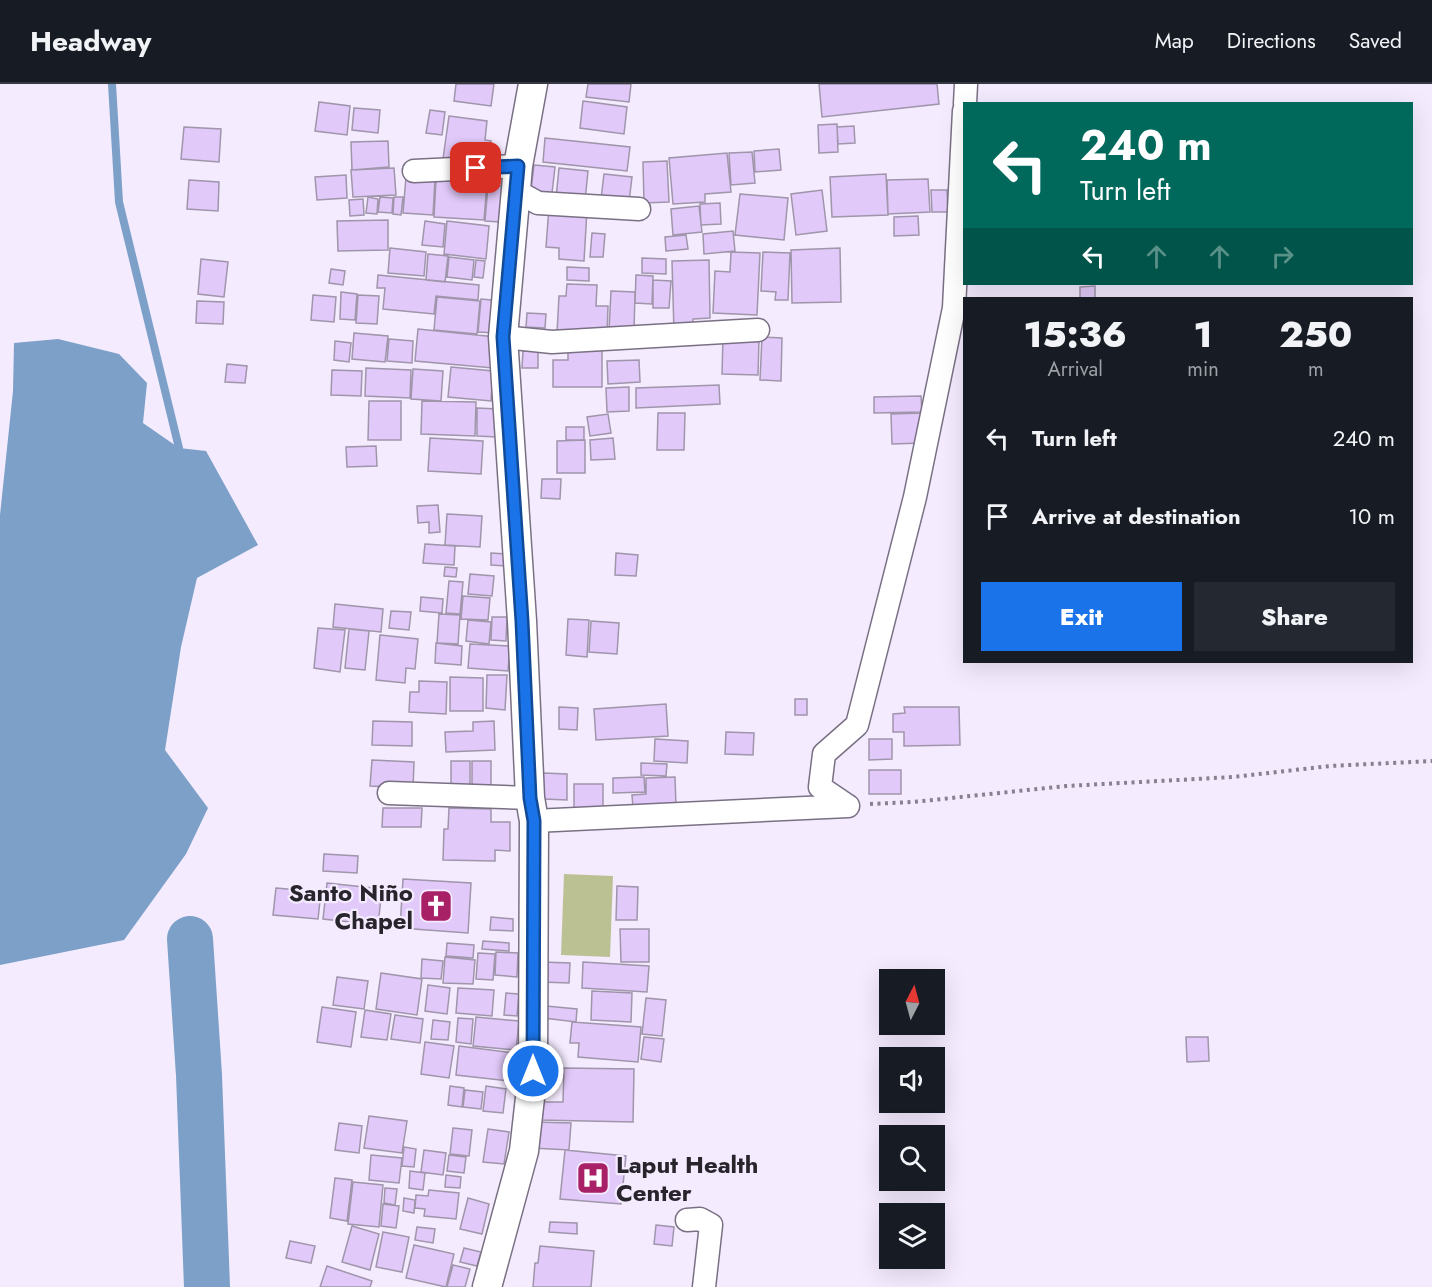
<!DOCTYPE html>
<html lang="en">
<head>
<meta charset="utf-8">
<style>
	body { margin:0; font-family:Jost,sans-serif; background:#242831; color:#f1f3f6; height:100vh; display:flex; flex-direction:column; font-size:22px; white-space:nowrap }
	* { box-sizing:border-box; margin:0 }
	p { font-size:20px; color:#9ea1a6 }
	.icon { flex:none; width:33px; height:33px; fill:none; stroke:currentColor; stroke-width:2; stroke-linecap:round; stroke-linejoin:round }
	.map { position:relative; flex:1; overflow:hidden }
	.side { position:absolute; left:963px; top:213px; width:450px; height:366px; display:flex; flex-direction:column; background:#171b24; border-radius:0px; box-shadow:0 6px 24px #0002 }
	.side>* { flex:none }
	.top-card { position:absolute; left:963px; top:18px; width:450px; height:183px; border-radius:0px; box-shadow:0 6px 24px #0002; background:#00695c; color:#fff; overflow:hidden }
	.needle { width:39px; rotate:6deg }
	.fabs { position:absolute; left:879px; top:885px; display:grid; gap:12px }
	.fabs a { display:grid; place-items:center; width:66px; height:66px; border-radius:0px; background:#171b24; box-shadow:0 6px 24px #0002; font-size:30px }
	.pin { position:absolute; display:grid; place-items:center; width:51px; height:51px; color:#fff; margin:-26px; border-radius:12px; box-shadow:0 3px 9px #0006 }
	.me { position:absolute; width:66px; margin:-33px; rotate:0deg; stroke-linejoin:round; filter:drop-shadow(0 0 4px #0008) }
	.turn { display:flex; align-items:center; gap:21px; height:126px; padding:0 18px; font-size:27px }
	.turn .icon { width:78px; height:78px; stroke-width:2.5 }
	.turn b { display:block; font-size:42px; line-height:51px }
	.lanes { display:flex; align-items:center; height:57px; padding:0 18px; background:#0003; justify-content:center; gap:30px; direction:ltr }
	.lanes .off { opacity:.35 }
	.eta { display:flex; justify-content:space-evenly; align-items:center; height:102px; text-align:center }
	.eta b { font-size:36px; font-weight:800; line-height:42px }
	.action { display:flex; gap:12px; margin-top:auto; padding:12px 18px }
	.action a { flex:1; height:69px; border-radius:0px; background:#1a73e8; color:#fff; font-size:24px; font-weight:800; line-height:69px; text-align:center }
	.action a+a { background:#242831; color:#f1f3f6 }
	ul { padding:0; list-style:none }
	li { display:flex; align-items:center; gap:18px; height:78px; padding:0 18px }
	li div { flex:1 }
	li b { display:block; font-size:22px }
	li em { font-style:normal }
	header { display:flex; align-items:center; gap:36px; box-sizing:border-box; height:84px; padding:0 30px; background:#171b24; border-bottom:2px solid #363941 }
	header strong { font-size:28px }
	nav { display:flex; gap:33px; margin-inline-start:auto; font-size:21px }
	.map>svg:first-child { display:block }
</style>
</head>
<body>
<header>
<strong>Headway</strong>
<nav><a>Map</a><a>Directions</a><a>Saved</a></nav>
</header>
<div class="map">
<svg width="1432" height="1203" viewBox="0 0 1432 1203">
	<rect width="100%" height="100%" fill="#f4ebfe"/>
	<!-- green -->
	<path fill="#bcc193" d="M564 790 613 792 610 873 561 871Z"/>
	<!-- water -->
	<path fill="#7ca0c8" d="M58 255 119 270 147 299 143 339 179 364 206 367 258 461 197 494 181 563 165 666 208 724 186 770 124 856 0 881V431L13 307 14 259Z"/>
	<g fill="none" stroke-linecap="round" stroke-linejoin="round">
		<!-- stream -->
		<path stroke="#7ca0c8" stroke-width="8" d="M112 0 119 118 179 364"/>
		<!-- river -->
		<path stroke="#7ca0c8" stroke-width="46" d="M190 855 199 991 207 1203"/>
	</g>
	<!-- building -->
	<path fill="#e1c9f9" stroke="#a095ab" stroke-width="1.5" d="M456 0H494L491 22 454 17Z
		M588 0H631L629 18 586 13Z
		M819 0H937L939 20 822 33Z
		M583 17 627 23 624 50 580 44Z
		M319 18 350 22 347 51 315 47Z
		M354 24 380 26 378 49 352 46Z
		M430 26 445 28 442 51 426 49Z
		M449 32 487 37 485 56 491 57 489 80 443 75Z
		M837 40 838 68 819 69 818 41Z
		M854 42 855 59 838 60 837 43Z
		M184 43 221 45 219 78 181 75Z
		M545 54 630 63 627 87 543 78Z
		M388 57 389 83 352 86 351 58Z
		M779 65 781 86 755 88 754 67Z
		M752 68 755 99 731 101 729 69Z
		M727 69 731 108 705 110V118L673 120 669 74Z
		M667 77 669 118 644 119 643 78Z
		M534 81 555 83 552 109 531 106Z
		M394 84 396 111 353 113 351 86Z
		M559 84 588 87 585 117 556 114Z
		M604 90 632 93 629 118 601 115Z
		M886 90 888 131 832 133 830 93Z
		M346 91 347 114 317 116 315 93Z
		M406 93 435 95 433 131 403 129Z
		M928 95 930 128 888 130 887 96Z
		M189 96 219 98 218 127 187 125Z
		M436 96 487 99 484 136 434 133Z
		M488 101 503 102 500 138 485 137Z
		M822 106 827 147 796 151 791 110Z
		M931 106H947L948 128H932Z
		M740 110 788 114 784 156 735 151Z
		M368 113 378 115 377 130 366 129Z
		M380 113 393 114 392 129 378 128Z
		M394 113H403L401 131 393 130Z
		M363 115 364 131 350 132 349 116Z
		M720 119 721 140 701 141 700 120Z
		M699 122 702 148 673 151 671 125Z
		M549 123 587 126 584 177 559 175V164L546 163Z
		M918 132 919 151 894 152V133Z
		M388 136V166L338 167 337 137Z
		M425 137 445 140 443 163 422 161Z
		M447 137 489 142 486 175 444 170Z
		M733 147 735 167 704 170 703 150Z
		M592 149 605 150 603 173H590Z
		M686 151 688 165 666 167 665 153Z
		M390 164 426 168 424 192 388 189Z
		M840 164 841 218 792 219 791 166Z
		M731 168 760 169 757 231 713 229 715 187 730 188Z
		M763 168 790 169 788 216H775L776 208 761 207Z
		M428 170 448 172 445 198 426 196Z
		M449 173 474 176 472 196 447 193Z
		M642 174 666 175V190L642 189Z
		M201 175 228 178 224 213 198 210Z
		M476 176 485 177 483 194 474 193Z
		M709 176 710 234 693 235V248H674L672 177Z
		M567 183 589 184V197L567 196Z
		M331 185 345 187 343 201 329 199Z
		M378 191 479 201 478 216 436 212 434 230 383 225 385 204H377Z
		M636 191 653 192 652 220 635 219Z
		M653 196 671 197 669 224H653Z
		M567 200 597 201 596 222H608L607 251 557 249 559 212H566Z
		M1095 202V214H1080V203Z
		M611 207 635 208 634 248 609 247Z
		M341 208 357 210 355 236 340 235Z
		M313 211 336 213 334 238 311 236Z
		M358 211 379 212 377 240 356 239Z
		M437 213 480 217 477 250 434 246Z
		M481 215 501 217 498 249 478 248Z
		M197 217 224 218 223 240 196 239Z
		M527 229 546 230 545 244 526 243Z
		M418 245 496 253 493 284 415 277Z
		M354 249 388 252 385 278 352 275Z
		M723 252 759 255 758 291 722 290Z
		M762 253 782 254 781 297 760 296Z
		M389 255 413 257 412 279 387 277Z
		M335 257 351 259 349 278 334 276Z
		M568 265H602V303H553V276H568Z
		M523 267H538V284H522Z
		M639 276 640 298 608 300 607 277Z
		M227 280 247 282 245 299 225 298Z
		M451 283 493 287 491 317 448 313Z
		M366 284 411 286 410 314 365 312Z
		M413 285 443 287 441 317 411 315Z
		M332 286 362 287 361 312 331 311Z
		M719 301 720 320 636 324V304Z
		M629 303V327L607 328 606 304Z
		M921 312 922 328 874 329V313Z
		M369 317H401V356H368Z
		M422 317 476 318 475 352 421 350Z
		M477 324 498 325 497 353 477 352Z
		M658 329H685L684 366H657Z
		M922 329V359L892 360 891 330Z
		M608 330 611 349 590 352 587 333Z
		M566 343H584V356H566Z
		M430 354 483 357 481 390 428 387Z
		M613 354 615 375 591 376 590 356Z
		M585 356V389H557V357Z
		M376 362 377 382 347 383 346 363Z
		M542 395H561L560 415 541 414Z
		M438 421 440 448 429 449V438L418 439 417 422Z
		M447 430 482 432 480 463 445 461Z
		M425 460 455 462 454 481 423 479Z
		M491 469 506 470V482L491 481Z
		M616 469 638 471 636 492 615 491Z
		M445 483 457 484 456 493 444 492Z
		M470 490 494 492 492 512 468 510Z
		M449 497 463 498 460 530 446 529Z
		M463 512 490 514 488 536 461 535Z
		M421 513 443 515 442 529 420 527Z
		M335 520 383 525 381 548 333 543Z
		M391 527 411 528 409 546 389 544Z
		M439 530 460 531 458 560 437 559Z
		M492 533H507L506 557 491 556Z
		M568 535 589 536 587 573 566 571Z
		M468 536 491 538 489 560 466 557Z
		M591 537 619 539 617 570 589 568Z
		M318 544 345 546 340 588 314 584Z
		M349 545 369 547 365 586 345 584Z
		M380 551 418 555 415 585 406 584 405 599 376 596Z
		M436 559 462 562 461 581 435 579Z
		M470 560 510 562 508 587 468 584Z
		M487 591H507L505 626 486 624Z
		M450 593 483 594V627H450Z
		M419 597 447 598 446 630 409 628 410 608H419Z
		M795 615H807V631H795Z
		M666 620 668 652 596 656 594 625Z
		M559 623 578 624 577 646 559 645Z
		M904 623H959L960 661 904 662V648H893V630L905 629Z
		M373 637 412 638V662L372 661Z
		M494 637 495 666 446 668 445 648 473 647V638Z
		M726 648 754 649 753 671 725 670Z
		M655 655 688 657 687 679 654 677Z
		M869 655H892V675L869 676Z
		M372 676 414 678 413 704 370 702Z
		M451 677H470V709H451Z
		M472 677H491V709H472Z
		M641 679 667 680 666 692 641 691Z
		M869 686H901V710H869Z
		M543 689 567 690V716L543 715Z
		M644 693 645 708 613 709V694Z
		M675 693 676 722 633 724 632 711 646 710V694Z
		M574 700H603V729L574 728Z
		M383 724H422L421 743H382Z
		M449 724 491 725V738H510V767L495 766V777L443 776 444 745H448Z
		M324 770 358 772 357 789 323 787Z
		M403 795 471 799 468 849 400 844Z
		M327 799 382 805 378 841 323 835Z
		M617 802 638 803 637 836H616Z
		M276 804 321 808 318 835 273 831Z
		M491 833 513 835V847L490 846Z
		M620 845H649V878H621Z
		M483 857 509 859V867L482 865Z
		M447 859 474 861 473 874 446 872Z
		M496 868 518 869 517 893 495 891Z
		M478 869 495 870 493 896 476 895Z
		M445 873 475 876 473 900 443 899Z
		M422 875 443 877 441 895 421 894Z
		M542 878 570 879 569 899 541 898Z
		M583 878 649 882 647 908 582 904Z
		M381 889 422 895 417 931 376 925Z
		M337 893 368 897 364 925 333 921Z
		M428 901 450 904 447 930 425 927Z
		M458 904 494 906 492 932 456 929Z
		M592 907 632 909 631 938 591 936Z
		M506 909 519 910 517 932 504 931Z
		M646 914 666 916 662 952 642 950Z
		M546 922 577 925 576 938 544 934Z
		M322 923 356 928 351 963 317 958Z
		M365 926 391 930 387 956 361 953Z
		M395 931 423 935 420 959 391 955Z
		M476 933 519 937 516 966 473 962Z
		M458 934 473 935 471 960 456 958Z
		M433 936 450 938 448 956 431 955Z
		M572 938 641 943 638 978 578 973 579 959H570Z
		M644 953 664 955 661 978 641 975Z
		M1186 953H1208L1209 977 1187 978Z
		M425 958 454 962 449 994 421 990Z
		M459 962 513 969 509 997 456 991Z
		M564 984 634 985 633 1038 539 1036V1018H563Z
		M450 1002 464 1004 462 1023 448 1021Z
		M486 1002 506 1005 503 1029 483 1027Z
		M465 1006 483 1008 481 1025 463 1023Z
		M369 1032 407 1037 402 1069 364 1064Z
		M533 1038 571 1039 569 1066 532 1064Z
		M339 1039 362 1042 359 1069 335 1066Z
		M453 1044 472 1046 469 1072 450 1070Z
		M488 1045 509 1048 504 1080 483 1078Z
		M404 1063 416 1065 414 1083 402 1082Z
		M424 1066 446 1069 443 1091 421 1088Z
		M565 1066 626 1072 621 1120 560 1115Z
		M371 1071 402 1074 399 1099 369 1096Z
		M449 1071 466 1073 464 1089 447 1087Z
		M410 1087 425 1089 423 1106 409 1104Z
		M446 1091 461 1093 460 1104 445 1103Z
		M335 1094 352 1096 347 1137 330 1134Z
		M353 1098 383 1101 379 1143 348 1140Z
		M385 1104 397 1105 395 1121 384 1119Z
		M429 1106 459 1109 456 1135 424 1132 425 1125 415 1124 416 1111 428 1112Z
		M404 1114 415 1116 414 1129 403 1127Z
		M468 1114 489 1120 482 1150 460 1145Z
		M383 1120 399 1122 396 1144 381 1142Z
		M550 1138 577 1139V1150L549 1148Z
		M656 1141 674 1143 672 1162 654 1160Z
		M352 1142 379 1150 370 1186 342 1178Z
		M417 1143 435 1145 433 1159 415 1156Z
		M383 1148 409 1153 402 1188 376 1183Z
		M290 1157 315 1162 311 1179 286 1174Z
		M414 1161 454 1170 446 1203 406 1194Z
		M540 1162 594 1167 591 1203H533L535 1179H538Z
		M464 1164 481 1168 477 1182 460 1178Z
		M453 1181 470 1185 465 1203H447Z
		M327 1182 372 1197 370 1203H320Z"/>
	<g fill="none" stroke-linecap="round" stroke-linejoin="round">
		<defs>
			<path id="minor" d="M965 20 966 0
				M414 87 518 82
				M516 107 538 119 639 125
				M503 253 552 258 758 246
				M389 709 530 714
				M848 722 820 703 824 670 857 641 915 413 954 224 964 27
				M534 737 848 722
				M687 1136 700 1135 711 1141 704 1203"/>
			<path id="tertiary" d="M487 1203 524 1067 533 987 534 737 530 714 522 537 503 253 518 82 533 0"/>
		</defs>
		<!-- minor casing -->
		<use href="#minor" stroke="#7a7084" stroke-width="25"/>
		<!-- tertiary casing -->
		<use href="#tertiary" stroke="#7a7084" stroke-width="31"/>
		<!-- path -->
		<path stroke="#87818e" stroke-width="4" stroke-dasharray="3 4.5" stroke-linecap="butt" d="M870 720 913 718 1066 702 1233 693 1330 682 1432 677"/>
		<!-- minor -->
		<use href="#minor" stroke="#fff" stroke-width="22"/>
		<!-- tertiary -->
		<use href="#tertiary" stroke="#fff" stroke-width="28"/>
	</g>
	<g fill="none" stroke-linecap="round" stroke-linejoin="round">
		<defs>
			<path id="route" d="M476 84 518 82 503 253 522 537 530 714 534 737 533 987"/>
		</defs>
		<!-- route casing -->
		<use href="#route" stroke="#114b97" stroke-width="15"/>
		<!-- route -->
		<use href="#route" stroke="#1a73e8" stroke-width="10"/>
	</g>
	<!-- icons -->
	<defs>
		<symbol id="church-square" viewBox="-11 -11 22 22"><rect x="-9" y="-9" width="18" height="18" rx="4" fill="#a82066" stroke="#f4ebfe"/><path d="M-1.2-6h2.4v3.5h3.3v2.4h-3.3V6h-2.4V-.1h-3.3v-2.4h3.3Z" fill="#fff"/></symbol>
		<symbol id="hospital-square" viewBox="-11 -11 22 22"><rect x="-9" y="-9" width="18" height="18" rx="4" fill="#a82066" stroke="#f4ebfe"/><path d="M-5-5h3v3.5h4V-5h3V5h-3V1.5h-4V5h-3Z" fill="#fff"/></symbol>
	</defs>
	<g fill-rule="evenodd">
		<use href="#church-square" x="417" y="803" width="38" height="38"/>
		<use href="#hospital-square" x="574" y="1075" width="38" height="38"/>
	</g>
	<g text-anchor="middle" dominant-baseline="central" stroke-width="4.5" stroke-linejoin="round" paint-order="stroke">
		<!-- poi labels -->
		<g font-size="24" font-weight="bold" fill="#28242c" stroke="#f4ebfe" text-anchor="end">
			<text x="413" y="808">Santo Niño<tspan x="413" dy="28">Chapel</tspan></text>
			<text x="616" y="1080" text-anchor="start">Laput Health<tspan x="616" dy="28">Center</tspan></text>
		</g>
	</g>
</svg>
<div class="fabs">
<a><svg class="needle" viewBox="-14 -14 28 28"><path d="M0-13l5 13h-10z" fill="#e53935"/><path d="M0 13l5-13h-10z" fill="#9ea1a6"/></svg></a>
<a><svg class="icon" aria-label="sound" viewBox="0 0 24 24"><path d="M4 9h4l5-4v14l-5-4H4zM17 9q2 3 0 6"/></svg></a>
<a><svg class="icon" aria-label="search" viewBox="0 0 24 24"><circle cx="10" cy="10" r="6"/><path d="M15 15l6 6"/></svg></a>
<a><svg class="icon" aria-label="layers" viewBox="0 0 24 24"><path d="M12 4l9 5-9 5-9-5zM3 14l9 5 9-5"/></svg></a>
</div>
<div class="pin" style="left:476px;top:84px;background:#d93025"><svg class="icon" aria-label="arrive" viewBox="0 0 24 24"><path d="M6 21V4h12l-3 4 3 4H6"/></svg></div>
<svg class="me" style="left:533px;top:987px" viewBox="-20 -20 40 40"><circle r="17" fill="#1a73e8" stroke="#fff" stroke-width="3"/><path d="M0-11L8 9 0 5-8 9z" fill="#fff"/></svg>
<div class="top-card">
<div class="turn"><svg class="icon" aria-label="left" viewBox="0 0 24 24"><path d="M17 20v-9H6M10 6l-5 5 5 5"/></svg><div><b>240 m</b>Turn left</div></div>
<div class="lanes"><svg class="icon" aria-label="left" viewBox="0 0 24 24"><path d="M17 20v-9H6M10 6l-5 5 5 5"/></svg><svg class="icon off" aria-label="ahead" viewBox="0 0 24 24"><path d="M12 20V5M6 11l6-6 6 6"/></svg><svg class="icon off" aria-label="ahead" viewBox="0 0 24 24"><path d="M12 20V5M6 11l6-6 6 6"/></svg><svg class="icon off" aria-label="right" viewBox="0 0 24 24"><path d="M7 20v-9h11M14 6l5 5-5 5"/></svg></div>
</div>
<section class="side">
<div class="eta">
<div><b>15:36</b><p>Arrival</p></div>
<div><b>1</b><p>min</p></div>
<div><b>250</b><p>m</p></div>
</div>
<ul>
<li><svg class="icon" aria-label="left" viewBox="0 0 24 24"><path d="M17 20v-9H6M10 6l-5 5 5 5"/></svg><div><b>Turn left</b></div><em>240 m</em></li>
<li><svg class="icon" aria-label="arrive" viewBox="0 0 24 24"><path d="M6 21V4h12l-3 4 3 4H6"/></svg><div><b>Arrive at destination</b></div><em>10 m</em></li>
</ul>
<div class="action"><a>Exit</a><a>Share</a></div>
</section>
</div>
</body>
</html>
